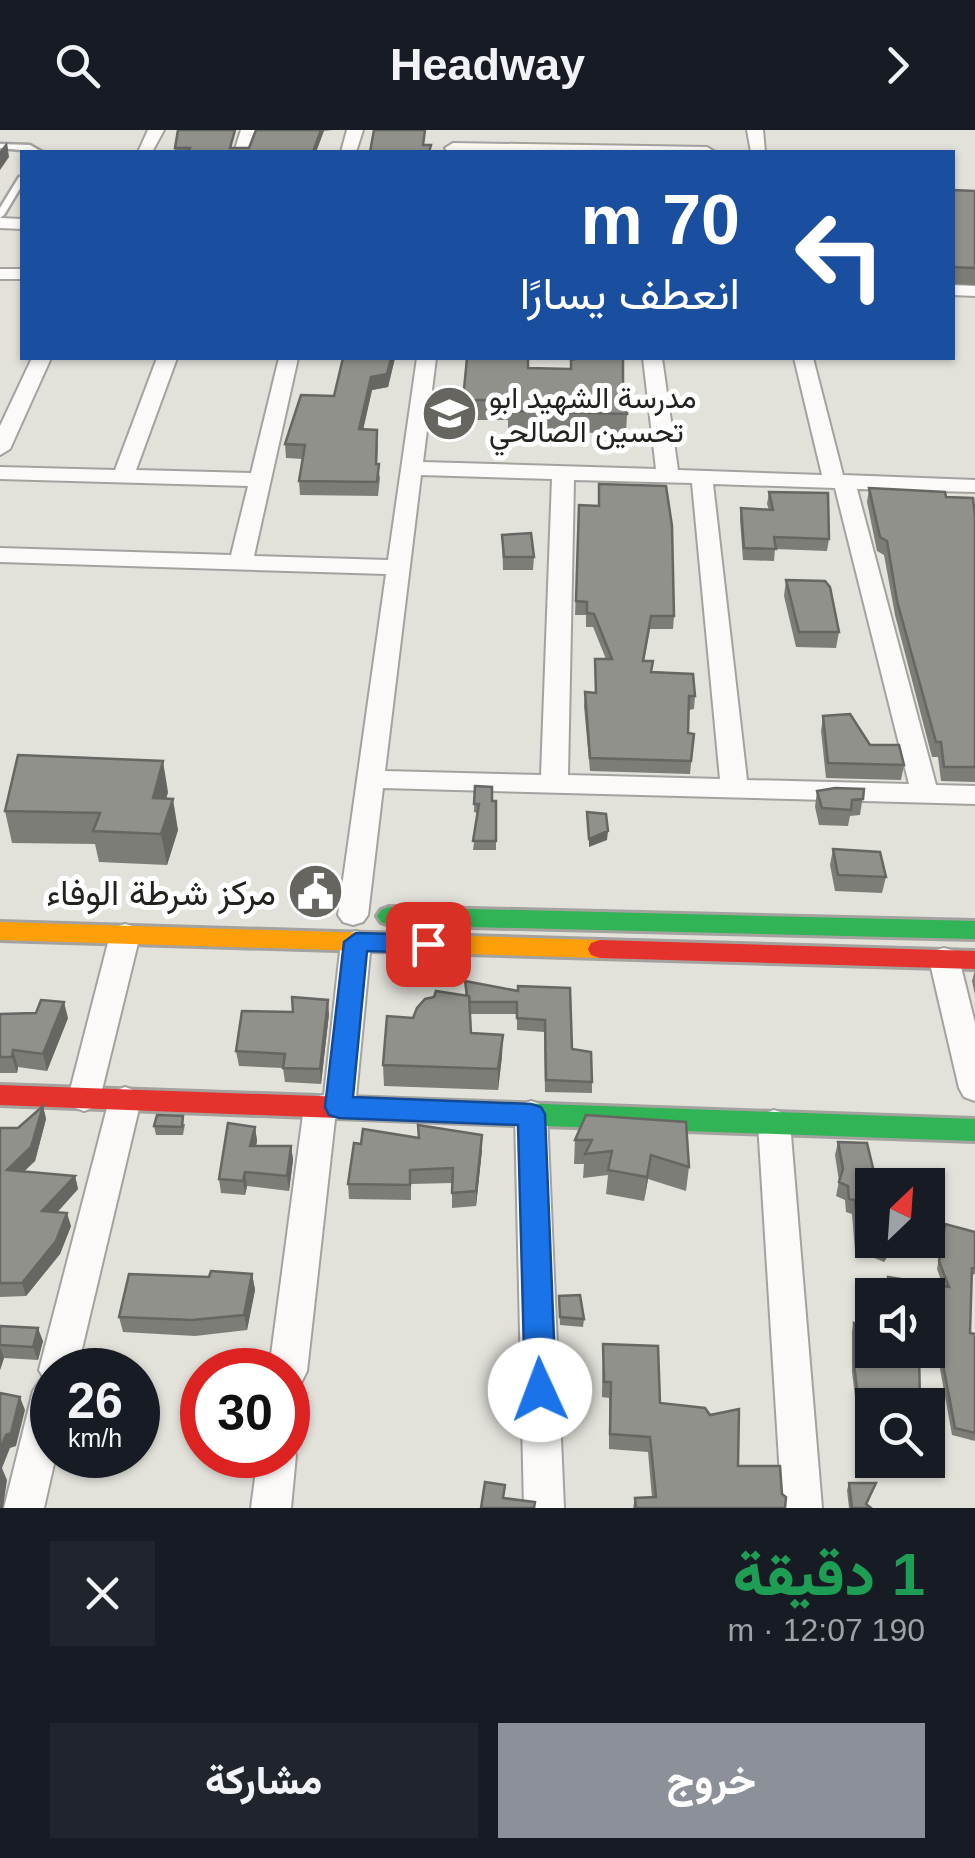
<!DOCTYPE html>
<html lang="ar">
<head>
<meta charset="utf-8">
<style>
	body { margin:0; font-family:Helvetica,Vazirmatn,sans-serif; background:#20242c; color:#f1f3f6; direction:rtl; height:100vh; display:flex; flex-direction:column; font-size:38px; white-space:nowrap }
	* { box-sizing:border-box; margin:0 }
	p { font-size:32px; color:#9ea1a6 }
	.icon { flex:none; width:55px; height:55px; fill:none; stroke:currentColor; stroke-width:2; stroke-linecap:round; stroke-linejoin:round }
	.map { position:relative; height:1378px; overflow:hidden; direction:ltr }
	.sheet { display:flex; flex-direction:column; background:#171b24; flex:1 }
	.sheet>* { flex:none }
	.hud { position:absolute; left:20px; top:20px; width:935px; height:210px; border-radius:0px; box-shadow:0 2px 8px #0004; direction:rtl; background:#1a4fa0; color:#fff; overflow:hidden }
	.needle { width:65px; rotate:25deg }
	.buttons { position:absolute; left:855px; top:1038px; display:grid; gap:20px }
	.buttons a { display:grid; place-items:center; width:90px; height:90px; border-radius:0px; background:#171b24; box-shadow:0 2px 8px #0004; font-size:50px }
	.speed { position:absolute; left:30px; top:1218px; display:flex; gap:20px; font-size:50px; font-weight:700; text-align:center }
	.speed>* { display:grid; place-content:center; width:130px; height:130px; border-radius:50%; background:#171b24; box-shadow:0 2px 8px #0004; line-height:1 }
	.speed small { font-size:25px; font-weight:400 }
	.speed .limit { border:15px solid #d22; background:#fff; color:#111 }
	.pin { position:absolute; display:grid; place-items:center; width:85px; height:85px; color:#fff; margin:-42px; border-radius:20px; box-shadow:0 5px 15px #0006 }
	.me { position:absolute; width:110px; margin:-55px; rotate:358deg; stroke-linejoin:round; filter:drop-shadow(0 0 8px #0008) }
	.turn { display:flex; align-items:center; gap:35px; height:210px; padding:0 50px; font-size:45px }
	.turn .icon { width:130px; height:130px; stroke-width:2.5 }
	.turn b { display:block; font-size:70px; line-height:85px }
	.round { display:grid; place-items:center; flex:none; width:105px; height:105px; border-radius:0px; background:#20242c }
	.headline { display:flex; align-items:center; justify-content:space-between; height:170px; padding:0 50px }
	h1 { font-size:60px; font-weight:800; line-height:75px; color:#1e9e55 }
	.cta { display:flex; gap:20px; margin-top:auto; padding:20px 50px }
	.cta a { flex:1; height:115px; border-radius:0px; background:#8c9099; color:#fff; font-size:40px; font-weight:800; line-height:115px; text-align:center }
	.cta a+a { background:#20242c; color:#f1f3f6 }
	header { display:flex; justify-content:space-between; align-items:center; height:130px; padding:0 50px; background:#171b24; font-size:45px; font-weight:800 }
	.map>svg:first-child { display:block }
</style>
</head>
<body>
<header><svg class="icon" aria-label="forward" viewBox="0 0 24 24"><path d="M9 5l7 7-7 7"/></svg>Headway<svg class="icon" aria-label="search" viewBox="0 0 24 24"><circle cx="10" cy="10" r="6"/><path d="M15 15l6 6"/></svg></header>
<div class="map">
<svg width="975" height="1378" viewBox="0 0 975 1378">
	<rect width="100%" height="100%" fill="#e2e1da"/>
	<g fill="none" stroke-linecap="round" stroke-linejoin="round">
		<defs>
			<path id="lane" d="M0 14 30 15 42 22 0 18Z
				M19 47H22V55L4 85 0 88V78Z"/>
			<path id="street" d="M148 0H164L152 22H138Z
				M241 0H257L248 22H234Z
				M347 0H363L356 22H341Z
				M747 0H763L765 22H751Z
				M453 13 707 17 715 22 447 21 445 18Z
				M0 88 22 89V99L0 98Z
				M0 139H22V149H0Z
				M952 155 975 156V166L952 165Z
				M32 228H51L10 319 0 325V296Z
				M157 228H177L136 340 251 343 279 228H298L254 426 388 430 417 228H436L423 332 656 339 643 228H662L678 340 822 345 794 228H813L843 345 975 350V362L857 359 936 655 975 656V674L383 658 368 785 363 792 353 795 343 792 338 785 386 444 0 432V418L231 425 248 356 0 349V337L115 340ZM421 345 552 349 541 645 385 641ZM574 350 692 353 720 649 568 645ZM713 354 835 358 909 654 747 650Z
				M125 794 135 797 140 805 100 968 95 977 84 981 73 977 68 968 110 805 115 797Z
				M356 801 366 804 371 812 355 977 351 986 335 989 307 1241 301 1253 288 1258V1240H269L304 977 308 968 324 965 341 812 346 804Z
				M944 818 955 821 959 829 975 893V971L964 967 959 958 929 829 933 821Z
				M125 957 136 961 141 970 77 1240H52V1325H56L44 1378H4L33 1261 43 1247 39 1240 109 970 114 961Z
				M531 971 543 975 547 984 564 1378H524L515 984 519 975Z
				M774 980 786 984 790 993 822 1378H782L758 993 762 984Z
				M288 1311 296 1325 291 1378H251L258 1325H288Z"/>
			<path id="fast" d="M389 777 975 791V809L389 795 381 792 377 786 381 780Z
				M517 973 975 989V1011L517 995 508 992 504 984 508 976Z"/>
			<path id="slow" d="M0 792 600 810 609 813 612 819 609 825 600 828 0 810Z"/>
			<path id="jam" d="M600 810 975 821V839L600 828 591 825 588 819 591 813Z
				M0 955 517 973 526 976 530 984 526 992 517 995 0 975Z"/>
		</defs>
		<!-- lane casing -->
		<use href="#lane" stroke="#a3a29e" stroke-width="5"/>
		<!-- street casing -->
		<use href="#street" stroke="#a3a29e" stroke-width="4"/>
		<!-- fast casing -->
		<use href="#fast" stroke="#a3a29e" stroke-width="6"/>
		<!-- slow casing -->
		<use href="#slow" stroke="#a3a29e" stroke-width="6"/>
		<!-- jam casing -->
		<use href="#jam" stroke="#a3a29e" stroke-width="6"/>
		<!-- lane -->
		<use href="#lane" fill="#fbfaf9" fill-rule="evenodd"/>
		<!-- street -->
		<use href="#street" fill="#fbfaf9" fill-rule="evenodd"/>
		<!-- fast -->
		<use href="#fast" fill="#30b455" fill-rule="evenodd"/>
		<!-- slow -->
		<use href="#slow" fill="#ff9f0a" fill-rule="evenodd"/>
		<!-- jam -->
		<use href="#jam" fill="#e5322d" fill-rule="evenodd"/>
	</g>
	<!-- wall -->
	<path fill="#7d7d78" d="M256 0H333L324 1 316 22H175V18H249Z
		M952 60 975 61V155L952 154Z
		M343 228H395L388 257 372 260 363 300 378 314 377 334 380 348 378 366 300 365 299 351 303 329 286 328 285 314 334 266Z
		M528 238 623 265 627 284 626 304 508 300V290H463V270Z
		M869 358 946 367 975 387V652L941 651 938 627H932L895 485 884 425 877 421 867 372Z
		M769 362 829 409 827 421 775 419 774 431 743 430 740 390 741 378 769 380 767 374Z
		M579 375 674 486 673 499H650L644 531 652 542 695 566 694 579 689 580 688 603 694 604 690 644 590 641 584 576 585 562 595 563V529H606L593 497H586V485H575Z
		M502 405 534 427 533 440H503Z
		M786 450 839 502 836 518 796 517 784 466Z
		M823 586 904 635 901 650 826 648 821 601Z
		M475 656 492 671H496V720H473L478 683 474 682Z
		M864 659 860 685 850 686 848 696 819 695 815 677 817 661Z
		M168 662 166 669 178 700 167 735 99 732 95 714 12 713 5 681Z
		M833 719 886 747 882 763 835 761 830 735Z
		M975 840V865L972 851Z
		M465 851 518 861 572 919 592 952V963L545 962 544 902 517 900V884H470L471 903 502 926 498 960 384 956 383 935 413 888 465 865Z
		M0 884 68 888 47 941 18 937 17 943H0Z
		M329 884 321 954 285 952 283 938 239 936 236 921Z
		M43 976 46 989 35 1031 23 1042 75 1046 78 1059 57 1082 71 1096 60 1124 26 1166 0 1167V998H18Z
		M586 985 689 1037 686 1061 648 1049 644 1071 606 1064 608 1045 583 1048 584 1034H574L575 1010Z
		M185 994 183 1005H156L154 996Z
		M255 997 257 1011 256 1016H291L293 1030 289 1061 247 1056 245 1065 221 1063 219 1049Z
		M838 1012 872 1055 895 1114 884 1132 855 1120 852 1084 846 1082 845 1070 836 1066 839 1051 835 1025Z
		M361 1014 482 1020 476 1076 452 1078V1053L411 1054V1070L349 1069 348 1054Z
		M945 1094 975 1102V1144L972 1145 970 1203 975 1204V1311L952 1305 930 1184H928V1165H885L888 1147 943 1156 937 1139Z
		M252 1144 255 1160 247 1200 195 1206 123 1202 119 1187 209 1147Z
		M559 1174 584 1189 583 1197 560 1195Z
		M854 1193 872 1275V1300H859L852 1242V1201Z
		M0 1196 43 1211 38 1230 4 1228 0 1240Z
		M603 1214 660 1273 738 1336 782 1364 785 1378H633L635 1368H652L648 1322 609 1319V1268L602 1267Z
		M849 1353H876L867 1375 871 1378H849L847 1360Z"/>
	<!-- shaded-wall -->
	<path fill="#666662" d="M321 0H324L316 22H313Z
		M7 12 9 27 0 40V21Z
		M391 228H395L388 257 372 260 360 313 359 299 371 247Z
		M163 631 168 662 158 699 153 668Z
		M173 669 178 700 167 735 161 704Z
		M608 701 607 710 589 717V709Z
		M328 870 329 884 321 954 320 939Z
		M64 872 68 888 47 941 43 924Z
		M503 905 502 926 498 960V939Z
		M13 920 18 937 17 943 12 927Z
		M43 976 46 989 35 1031 11 1054 7 1040Z
		M255 997 257 1011 252 1031 250 1016Z
		M482 1005V1020L476 1076V1061Z
		M291 1016 293 1030 289 1061 287 1046Z
		M651 1025 648 1049 644 1071 647 1047Z
		M245 1042 247 1056 245 1065 243 1051Z
		M75 1046 78 1059 46 1095 42 1081Z
		M67 1083 71 1096 60 1124 26 1166 22 1153Z
		M893 1110H896L895 1114 884 1132 888 1119Z
		M252 1144 255 1160 247 1200 244 1185Z
		M38 1198 43 1211 38 1230 33 1217Z
		M0 1217 4 1228 0 1240Z
		M20 1267 25 1280 16 1316 10 1318 2 1338 7 1350 3 1378H0V1319Z"/>
	<!-- building -->
	<path fill="#91918c" stroke="#666662" stroke-width="2.5" d="M178 0H235L230 18H249L256 0H321L313 22H188L190 18H175Z
		M374 0H425L423 15H431L429 22H370Z
		M952 60 975 61V138L952 137Z
		M343 228H391L387 244 371 247 359 299 377 300 376 334H379L377 352 299 351 305 315 285 314 301 265 334 266Z
		M467 228H528V238L571 239V230L579 228H623V265H627V284L508 281 509 270H463Z
		M599 354 666 356 672 396 674 486H651L643 531H653L651 542 693 544 695 566H689L688 603 694 604 691 631 590 628 585 562 596 563 595 529H612L594 484 587 483V472L576 471 579 375 599 376Z
		M869 358 945 362 946 367 973 368 975 387V637H944L941 612H936L897 471 887 411 880 407Z
		M769 362 828 363 829 409 774 407 776 419 744 418 741 378 773 380Z
		M531 403 534 427H504L502 405Z
		M786 450 825 451 830 457 839 502H799Z
		M850 584 870 615H899L904 635 828 633 823 586Z
		M18 625 163 631 153 668 173 669 161 704 93 701 100 683 5 681Z
		M475 656 492 657V671H496V711H473L479 674H474Z
		M835 658 864 659 863 669 852 670 851 680 822 678 817 661Z
		M587 682 606 684 608 701 589 709Z
		M833 719 880 722 886 747 838 745Z
		M465 851 518 861V856L570 858 572 919 591 922 592 952 546 950 545 890 517 888V872H470L469 866 467 865Z
		M436 861 469 866 471 903 503 905 498 939 383 935 387 886 413 888 417 878 425 869 434 867Z
		M292 867 328 870 320 939 283 938 285 924 236 921 242 881 293 882Z
		M41 870 64 872 43 924 13 920 12 927H0V884L36 883Z
		M43 976 31 1017 7 1040 75 1046 42 1081 67 1083 56 1111 22 1153H0V998H18Z
		M157 985 183 986 182 997 154 996Z
		M586 985 686 992 689 1037 651 1025 647 1047 608 1040 612 1021 585 1024 592 1010H575Z
		M228 993 255 997 250 1016H291L287 1046 245 1042 243 1051 219 1049Z
		M418 995 482 1005 476 1061 452 1063 453 1038 410 1040V1055L348 1054 354 1013 361 1014 363 999 419 1008Z
		M838 1012 867 1013 877 1055H872V1110H893L888 1119 859 1106 855 1070 849 1069 848 1056 839 1052 843 1039Z
		M945 1094 975 1102V1137L972 1138 970 1203 975 1204V1303L955 1298 932 1176 928 1177V1165H886L888 1147 949 1157 939 1131Z
		M211 1141 252 1144 244 1185 192 1190 119 1187 129 1144 209 1147Z
		M580 1165 584 1189 560 1187 559 1166Z
		M854 1193 872 1202V1220H919L920 1275H872V1292H861L854 1234Z
		M0 1196 38 1198 33 1217 0 1215Z
		M603 1214 658 1216 660 1273 705 1278 710 1285 739 1279 738 1336H780L782 1364 786 1367 785 1378H636L635 1368 656 1367 650 1307 610 1304 611 1252H604Z
		M0 1263 20 1267 11 1303 6 1305 0 1319Z
		M485 1352 505 1355 503 1368 535 1372 534 1378H481Z
		M849 1353H876L866 1374 871 1378H852Z"/>
	<!-- route -->
	<path fill="#1a73e8" stroke="#114b97" stroke-width="2.5" d="M356 803 428 805 440 814 428 823 367 821 353 967 531 974 541 977 545 984 556 1260 551 1270 540 1274 529 1270 525 1260 518 995 339 988 329 985 325 977 344 812Z"/>
	<!-- icons -->
	<defs>
		<symbol id="school-disc" viewBox="-11 -11 22 22"><circle r="9.5" fill="#666560" stroke="#fff"/><path d="M0-5L7-2L0 1L-7-2ZM-4 1L0 2.5L4 1V4Q0 6-4 4Z" fill="#fff"/></symbol>
		<symbol id="civic-disc" viewBox="-11 -11 22 22"><circle r="9.5" fill="#666560" stroke="#fff"/><path d="M-.6-6.5H3V-4.5H.6V-3L4-1V1h2V6H-6V1h2V-1L-.6-3ZM-1.2 2.5V6h2.4V2.5Z" fill="#fff"/></symbol>
	</defs>
	<g fill-rule="evenodd">
		<use href="#school-disc" x="418" y="252" width="63" height="63"/>
		<use href="#civic-disc" x="284" y="730" width="63" height="63"/>
	</g>
	<g text-anchor="middle" dominant-baseline="central" stroke-width="10" stroke-linejoin="round" paint-order="stroke">
		<!-- far-poi labels -->
		<g font-size="30" fill="#23221e" stroke="#fff" text-anchor="start">
			<text x="489" y="267">مدرسة الشهيد ابو<tspan x="489" dy="34">تحسين الصالحي</tspan></text>
		</g>
		<!-- poi labels -->
		<g font-size="35" fill="#23221e" stroke="#fff" text-anchor="end">
			<text x="276" y="762">مركز شرطة الوفاء</text>
		</g>
	</g>
</svg>
<div class="buttons">
<a><svg class="needle" viewBox="-14 -14 28 28"><path d="M0-13l5 13h-10z" fill="#e53935"/><path d="M0 13l5-13h-10z" fill="#9ea1a6"/></svg></a>
<a><svg class="icon" aria-label="sound" viewBox="0 0 24 24"><path d="M4 9h4l5-4v14l-5-4H4zM17 9q2 3 0 6"/></svg></a>
<a><svg class="icon" aria-label="search" viewBox="0 0 24 24"><circle cx="10" cy="10" r="6"/><path d="M15 15l6 6"/></svg></a>
</div>
<div class="speed"><div>26<small>km/h</small></div><div class="limit">30</div></div>
<div class="pin" style="left:428px;top:814px;background:#d93025"><svg class="icon" aria-label="arrive" viewBox="0 0 24 24"><path d="M6 21V4h12l-3 4 3 4H6"/></svg></div>
<svg class="me" style="left:540px;top:1260px" viewBox="-20 -20 40 40"><circle r="19" fill="#fff"/><path d="M0-13L10 11 0 6-10 11z" fill="#1a73e8"/></svg>
<div class="hud">
<div class="turn"><svg class="icon" aria-label="left" viewBox="0 0 24 24"><path d="M17 20v-9H6M10 6l-5 5 5 5"/></svg><div><b>70 m</b>انعطف يسارًا</div></div>
</div>
</div>
<section class="sheet">
<div class="headline"><div><h1>1 دقيقة</h1><p>190 m · 12:07</p></div><a class="round"><svg class="icon" aria-label="close" viewBox="0 0 24 24"><path d="M6 6l12 12M18 6L6 18"/></svg></a></div>
<div class="cta"><a>خروج</a><a>مشاركة</a></div>
</section>
</body>
</html>
